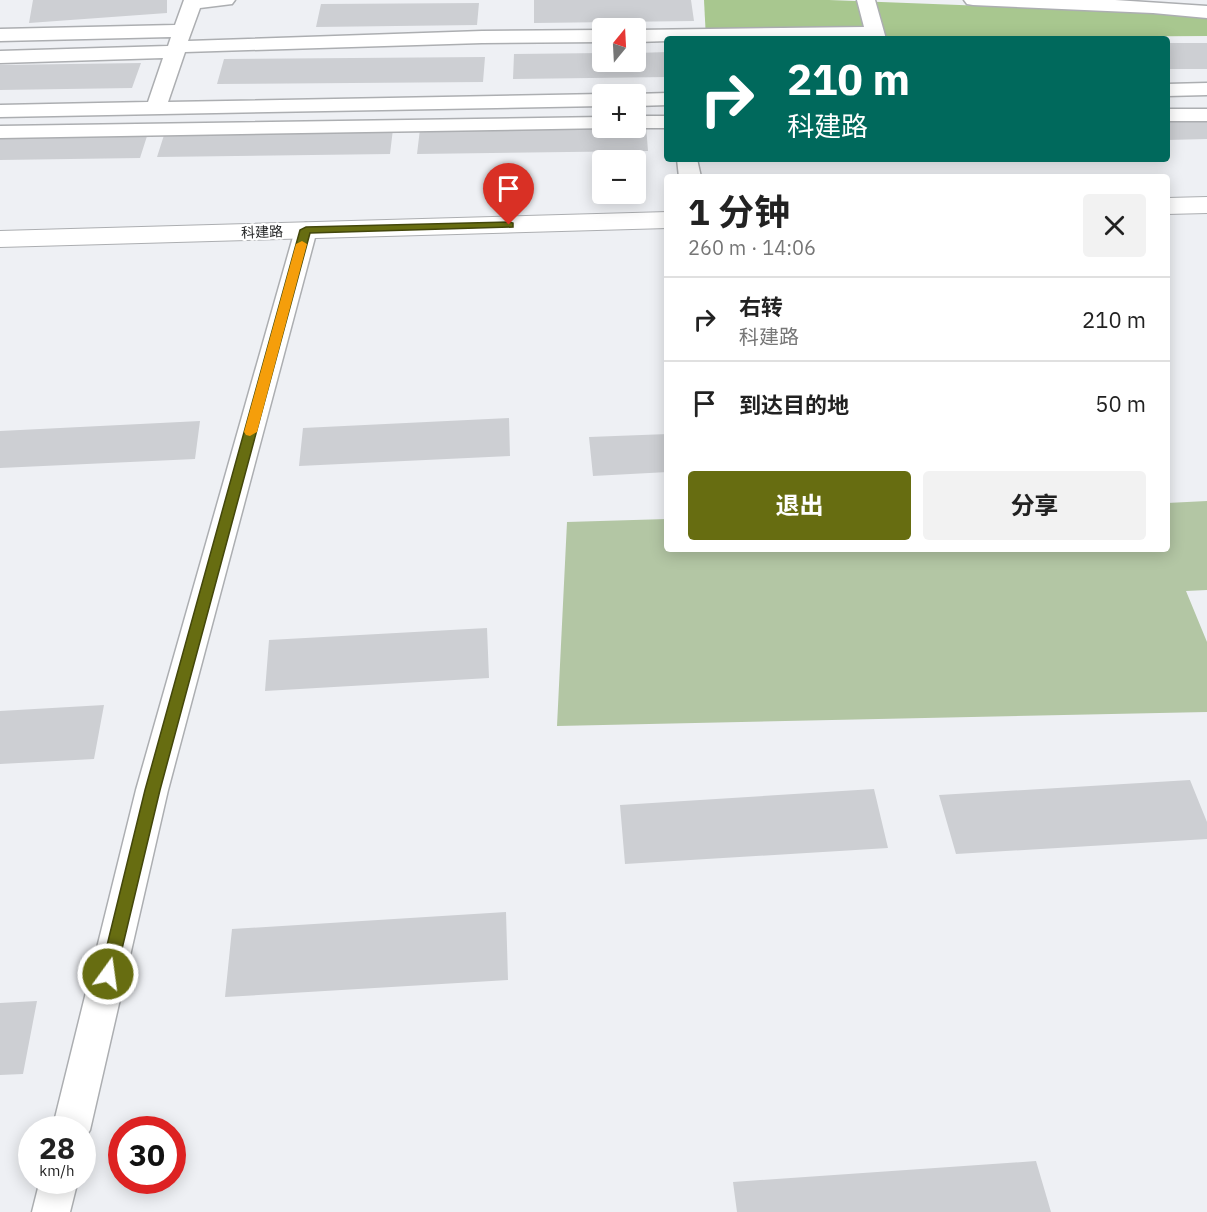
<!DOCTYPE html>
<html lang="zh">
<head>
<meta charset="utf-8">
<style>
	body { margin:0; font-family:"IBM Plex Sans","Noto Sans SC",sans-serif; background:#f2f2f2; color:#222; height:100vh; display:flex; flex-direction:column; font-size:22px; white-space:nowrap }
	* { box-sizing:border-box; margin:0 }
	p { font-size:20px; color:#767676 }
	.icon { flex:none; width:33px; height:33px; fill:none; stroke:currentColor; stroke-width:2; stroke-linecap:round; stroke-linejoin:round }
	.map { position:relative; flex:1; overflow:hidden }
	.panel { position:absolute; left:664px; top:174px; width:506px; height:378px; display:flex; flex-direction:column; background:#fff; border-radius:6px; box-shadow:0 3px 15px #0003 }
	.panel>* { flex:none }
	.top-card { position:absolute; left:664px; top:36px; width:506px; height:126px; border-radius:6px; box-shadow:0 3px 15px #0003; background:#00695c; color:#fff; overflow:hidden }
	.needle { width:39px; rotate:18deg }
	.tools { position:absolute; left:592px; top:18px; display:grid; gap:12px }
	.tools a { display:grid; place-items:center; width:54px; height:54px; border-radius:6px; background:#fff; box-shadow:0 3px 15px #0003; font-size:30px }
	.speed { position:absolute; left:18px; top:1116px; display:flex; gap:12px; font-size:30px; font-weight:700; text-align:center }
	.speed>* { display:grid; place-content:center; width:78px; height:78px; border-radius:50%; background:#fff; box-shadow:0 3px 15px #0003; line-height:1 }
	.speed small { font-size:15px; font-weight:400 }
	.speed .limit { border:9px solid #d22; background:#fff; color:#111 }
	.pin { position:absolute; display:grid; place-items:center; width:51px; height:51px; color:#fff; margin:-62px -26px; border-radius:50% 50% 50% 0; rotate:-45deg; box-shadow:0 0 6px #0007 }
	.pin .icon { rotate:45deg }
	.me { position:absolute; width:66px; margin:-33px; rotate:14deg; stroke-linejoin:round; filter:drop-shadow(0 0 4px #0008) }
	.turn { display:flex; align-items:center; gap:21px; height:126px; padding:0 24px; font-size:27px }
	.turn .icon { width:78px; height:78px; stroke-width:2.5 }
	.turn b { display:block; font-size:42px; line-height:51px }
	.round { display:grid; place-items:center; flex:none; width:63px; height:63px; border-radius:6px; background:#f2f2f2 }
	.summary { display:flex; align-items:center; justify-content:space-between; height:102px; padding:0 24px }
	h1 { font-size:36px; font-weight:700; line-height:45px }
	.action { display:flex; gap:12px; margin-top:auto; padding:12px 24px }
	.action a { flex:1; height:69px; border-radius:6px; background:#676d11; color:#fff; font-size:24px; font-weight:700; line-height:69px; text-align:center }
	.action a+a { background:#f2f2f2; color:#222 }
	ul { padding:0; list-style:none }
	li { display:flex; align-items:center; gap:18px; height:84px; padding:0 24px; border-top:2px solid #e0e0e0 }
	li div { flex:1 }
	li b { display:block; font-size:22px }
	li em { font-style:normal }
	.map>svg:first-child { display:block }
</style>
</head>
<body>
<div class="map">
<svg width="1207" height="1212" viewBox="0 0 1207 1212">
	<rect width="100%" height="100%" fill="#eef0f4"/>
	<!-- green -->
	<path fill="#b3c6a4" d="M1207 501V590L1186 591 1207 642V712L557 726 567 522 667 519 668 549H1167V503Z"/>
	<!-- forest -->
	<path fill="#a8c78f" d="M704 0H829L1168 13 1207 17V36L706 39Z"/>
	<!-- building -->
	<path fill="#cdcfd3" d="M33 0H167V13L29 23Z
		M534 0H691L694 21 534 23Z
		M479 3 477 25 316 27 321 4Z
		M1167 43H1207V69H1167Z
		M668 52V77L513 79 514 54 603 53V62H636V53Z
		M485 57 483 82 217 84 224 59Z
		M141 63 132 88 0 90V65Z
		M1207 118V139L1167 140V119Z
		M603 126H646L648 151 417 154 420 129Z
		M393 129 390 154 157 157 165 132Z
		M148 133 140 158 0 160V135Z
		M509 418 510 456 299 466 303 428Z
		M200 421 195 459 0 468V431Z
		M668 434V472L593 476 589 437Z
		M487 628 489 678 265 691 269 640Z
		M104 705 94 759 0 764V711Z
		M1190 780 1207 822V839L956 854 939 795Z
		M874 789 888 848 625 864 620 805Z
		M506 912 508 980 225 997 232 929Z
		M37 1001 23 1074 0 1075V1003Z
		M1036 1161 1051 1212H737L733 1182Z"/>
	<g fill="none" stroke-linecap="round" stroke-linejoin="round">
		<defs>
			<path id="street" d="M184 0H235L232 4 200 8 188 41 482 31 603 30V42L482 43 185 52 168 102 603 94H605H603V106L0 117V105L148 102 163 58 0 63V51L168 46 171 37 0 41V29L175 25Z
				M857 0H875L886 39H668V41L636 42V30L864 27Z
				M964 0H1115L1207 6V18L1153 13 973 5 967 4Z
				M1207 83V95L1167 96V84Z
				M668 93V105L636 106V94H634Z
				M1167 109H1207V121H1167Z
				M636 116H668V128H634H636Z
				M603 117V128H609L0 138V126Z
				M677 159H697L701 177H679Z
				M306 223 314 225 317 230 168 790 90 1130 82 1143V1130H52L136 790 295 230 298 225Z
				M40 1180H78L70 1212H32Z"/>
			<path id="secondary" d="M1207 197V213L1167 214V198Z
				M668 212V228L0 247V231Z"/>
		</defs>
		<!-- street casing -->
		<use href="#street" stroke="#acaeb1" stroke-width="3"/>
		<!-- secondary casing -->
		<use href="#secondary" stroke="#acaeb1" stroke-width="2"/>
		<!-- street -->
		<use href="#street" fill="#fff" fill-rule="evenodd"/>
		<!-- secondary -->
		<use href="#secondary" fill="#fff" fill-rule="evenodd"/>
	</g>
	<!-- route -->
	<path fill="#676d11" stroke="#43470b" stroke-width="1.5" d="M509 222 513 223V227L310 233 160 790 116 974 114 979 108 981 102 979 100 974 145 790 300 230 306 227Z"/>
	<!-- slow -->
	<path fill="#f59e0b" d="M302 241 307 244 257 432 250 436 246 435 244 432 296 244Z"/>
	<g text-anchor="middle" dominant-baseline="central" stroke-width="4.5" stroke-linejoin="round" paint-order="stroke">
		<!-- far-street labels -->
		<g font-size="14" fill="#222324" stroke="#fff">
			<text transform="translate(262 232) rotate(-2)">科建路</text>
		</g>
	</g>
</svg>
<div class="tools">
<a><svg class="needle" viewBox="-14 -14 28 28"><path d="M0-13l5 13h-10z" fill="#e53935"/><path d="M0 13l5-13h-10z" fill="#767676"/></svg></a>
<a>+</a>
<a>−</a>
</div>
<div class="speed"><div>28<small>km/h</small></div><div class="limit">30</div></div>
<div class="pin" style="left:509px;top:225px;background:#d93025"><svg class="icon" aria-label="arrive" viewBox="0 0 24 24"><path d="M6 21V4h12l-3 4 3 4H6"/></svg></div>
<svg class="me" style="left:108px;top:974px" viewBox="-20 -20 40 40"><circle r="17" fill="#676d11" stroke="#fff" stroke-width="3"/><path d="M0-11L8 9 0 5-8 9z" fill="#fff"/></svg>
<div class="top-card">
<div class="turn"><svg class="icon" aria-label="right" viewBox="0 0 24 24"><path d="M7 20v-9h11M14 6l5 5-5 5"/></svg><div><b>210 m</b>科建路</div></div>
</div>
<section class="panel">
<div class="summary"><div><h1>1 分钟</h1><p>260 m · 14:06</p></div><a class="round"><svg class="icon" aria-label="close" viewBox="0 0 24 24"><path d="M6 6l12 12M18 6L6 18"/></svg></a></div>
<ul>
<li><svg class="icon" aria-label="right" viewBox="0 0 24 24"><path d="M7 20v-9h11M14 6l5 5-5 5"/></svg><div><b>右转</b><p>科建路</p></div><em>210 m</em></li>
<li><svg class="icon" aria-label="arrive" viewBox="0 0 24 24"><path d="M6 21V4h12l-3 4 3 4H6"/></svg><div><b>到达目的地</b></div><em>50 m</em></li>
</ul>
<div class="action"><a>退出</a><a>分享</a></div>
</section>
</div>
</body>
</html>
